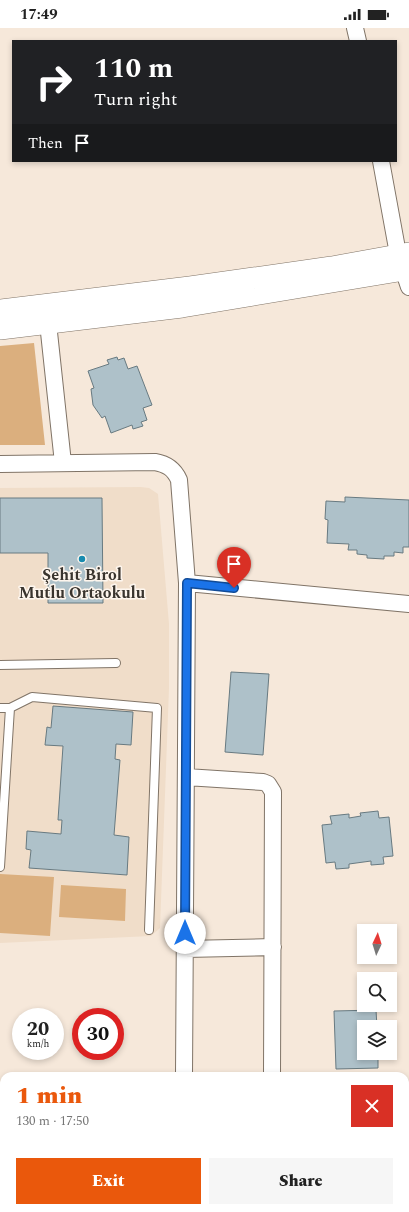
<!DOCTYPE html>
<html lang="en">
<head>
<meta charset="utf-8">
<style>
	body { margin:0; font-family:Spectral,serif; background:#f6f6f6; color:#222; height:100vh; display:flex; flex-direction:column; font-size:15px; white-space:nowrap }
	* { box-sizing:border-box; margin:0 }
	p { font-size:13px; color:#767676 }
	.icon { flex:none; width:22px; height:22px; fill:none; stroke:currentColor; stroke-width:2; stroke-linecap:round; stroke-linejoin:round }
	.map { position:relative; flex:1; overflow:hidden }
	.sheet { position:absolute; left:0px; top:1044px; width:409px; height:140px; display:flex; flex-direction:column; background:#fff; border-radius:12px 12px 0 0; box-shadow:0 2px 6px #0003 }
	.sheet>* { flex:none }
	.banner { position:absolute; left:12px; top:12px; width:385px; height:122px; border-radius:0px; box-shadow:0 2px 6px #0003; background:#202124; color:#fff; overflow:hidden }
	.needle { width:26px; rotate:4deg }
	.buttons { position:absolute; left:357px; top:896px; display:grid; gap:8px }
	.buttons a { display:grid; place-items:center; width:40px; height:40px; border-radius:0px; background:#fff; box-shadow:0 2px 6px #0003; font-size:20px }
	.speed { position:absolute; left:12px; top:980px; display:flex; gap:8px; font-size:20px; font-weight:700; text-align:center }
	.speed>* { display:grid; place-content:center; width:52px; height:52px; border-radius:50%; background:#fff; box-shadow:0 2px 6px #0003; line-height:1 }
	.speed small { font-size:10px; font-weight:400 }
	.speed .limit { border:6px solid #d22; background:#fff; color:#111 }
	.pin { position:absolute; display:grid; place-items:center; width:34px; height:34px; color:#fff; margin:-41px -17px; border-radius:50% 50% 50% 0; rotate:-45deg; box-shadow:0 0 4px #0007 }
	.pin .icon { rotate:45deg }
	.me { position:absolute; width:44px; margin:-22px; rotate:0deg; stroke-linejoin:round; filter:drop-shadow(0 0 3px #0008) }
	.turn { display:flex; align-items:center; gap:14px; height:84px; padding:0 16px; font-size:18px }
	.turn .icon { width:52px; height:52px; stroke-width:2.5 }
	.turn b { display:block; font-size:28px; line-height:34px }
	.then { display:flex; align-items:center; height:38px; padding:0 16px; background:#0003; gap:8px; font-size:15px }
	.round { display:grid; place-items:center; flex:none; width:42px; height:42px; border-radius:0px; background:#f6f6f6 }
	.overview { display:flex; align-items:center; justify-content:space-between; height:68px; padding:0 16px }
	h1 { font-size:24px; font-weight:800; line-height:30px; color:#ea580c }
	.primary-button { display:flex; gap:8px; margin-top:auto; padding:8px 16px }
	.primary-button a { flex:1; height:46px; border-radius:0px; background:#ea580c; color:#fff; font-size:16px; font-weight:800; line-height:46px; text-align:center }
	.primary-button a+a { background:#f6f6f6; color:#222 }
	.status { display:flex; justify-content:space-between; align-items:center; height:28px; padding:0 20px; background:#fff; direction:ltr }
	.status svg { height:11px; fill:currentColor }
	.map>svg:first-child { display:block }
</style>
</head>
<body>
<div class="status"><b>17:49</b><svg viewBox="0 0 49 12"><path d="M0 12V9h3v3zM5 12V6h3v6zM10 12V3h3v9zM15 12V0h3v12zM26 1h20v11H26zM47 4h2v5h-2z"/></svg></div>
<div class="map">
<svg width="409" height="1184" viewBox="0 0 409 1184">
	<rect width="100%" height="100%" fill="#f6e8da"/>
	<!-- built -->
	<path fill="#f0ddc9" d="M141 459 149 460 158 466 169 596V660L160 900 151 908 0 915V460Z"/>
	<!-- green -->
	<path fill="#dbaf7e" d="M34 315 45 417H0V318Z
		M0 846 54 849 50 908 0 905Z
		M61 857 126 861 125 893 59 889Z"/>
	<!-- building -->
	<path fill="#aec1c9" stroke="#687a81" d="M117 329 118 332 124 330 128 341 137 338 152 377 143 380 147 392 141 394 143 398 133 401 132 397 111 405 105 388 102 390 93 377 91 361 94 360 88 343 109 336 107 332Z
		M345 469 409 472V519H403V525L394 524V528H384V531L367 530V527L357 526V522H348L349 516 327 515 328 492 325 491 326 473 345 474Z
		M0 470H102L103 575H48V525H0Z
		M231 644 269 646 263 727 225 724Z
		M53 678 133 684 131 717 116 716 115 731 120 732 114 807 129 809 127 847 29 840 31 822 26 821 27 803 61 806 62 792H58L63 718 45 717 47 699 51 700Z
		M378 783 379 790 389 789 393 828 383 829 384 836 371 837V833L349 836V840L336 841 335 834 326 835 322 797 332 796 330 788 349 786V790L361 788 360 785Z
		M376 982 377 999H364V1025H378V1040L336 1041 334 983Z
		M222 1180H266V1184H222Z"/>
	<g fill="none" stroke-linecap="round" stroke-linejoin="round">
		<defs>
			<path id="service" d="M0 637 116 635
				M0 680H10L32 669 157 680 149 902
				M0 839 10 680"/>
			<path id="minor" d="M355 0 358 13
				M381 133 398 226 409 259
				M48 295 63 435
				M0 436 155 434C167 436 174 441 179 452L187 555 184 1048
				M187 555 409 576
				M186 749 263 754 268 756 273 764 272 1048
				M185 921 273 919
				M405 1072H409
				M184 1184V1180"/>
			<path id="tertiary" d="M0 282 190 259 332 239 409 225
				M0 301 182 279 409 241"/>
		</defs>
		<!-- service casing -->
		<use href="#service" stroke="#807467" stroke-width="10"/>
		<!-- minor casing -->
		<use href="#minor" stroke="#807467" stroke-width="18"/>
		<!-- tertiary casing -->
		<use href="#tertiary" stroke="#807467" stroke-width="22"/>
		<!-- service -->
		<use href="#service" stroke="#fff" stroke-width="8"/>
		<!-- minor -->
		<use href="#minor" stroke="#fff" stroke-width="16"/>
		<!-- tertiary -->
		<use href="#tertiary" stroke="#fff" stroke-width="21"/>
	</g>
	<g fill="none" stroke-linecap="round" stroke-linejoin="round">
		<defs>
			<path id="route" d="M185 905 187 555 234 560"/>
		</defs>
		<!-- route casing -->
		<use href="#route" stroke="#114b97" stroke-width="10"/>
		<!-- route -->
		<use href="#route" stroke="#1a73e8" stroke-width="7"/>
	</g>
	<!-- markers -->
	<circle fill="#188baf" stroke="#fef6ee" stroke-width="1.5" cx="82" cy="531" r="4"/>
	<g text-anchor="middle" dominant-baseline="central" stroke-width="3" stroke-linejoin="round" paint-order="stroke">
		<!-- poi labels -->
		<g font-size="16" font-weight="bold" fill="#39342e" stroke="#fef6ee">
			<text x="82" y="547">Şehit Birol<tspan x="82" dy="18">Mutlu Ortaokulu</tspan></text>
		</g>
	</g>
</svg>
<div class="buttons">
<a><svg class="needle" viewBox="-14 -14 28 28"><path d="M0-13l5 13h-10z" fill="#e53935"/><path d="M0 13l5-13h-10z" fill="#767676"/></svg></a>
<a><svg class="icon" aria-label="search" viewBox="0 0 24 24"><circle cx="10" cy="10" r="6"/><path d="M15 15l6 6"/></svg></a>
<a><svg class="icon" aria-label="layers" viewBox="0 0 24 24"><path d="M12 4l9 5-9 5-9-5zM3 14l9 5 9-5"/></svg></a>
</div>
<div class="speed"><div>20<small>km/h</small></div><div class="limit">30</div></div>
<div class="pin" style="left:234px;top:560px;background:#d93025"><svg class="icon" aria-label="arrive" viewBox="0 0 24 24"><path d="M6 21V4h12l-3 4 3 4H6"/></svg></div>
<svg class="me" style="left:185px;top:905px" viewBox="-20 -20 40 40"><circle r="19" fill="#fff"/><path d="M0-13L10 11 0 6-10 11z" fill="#1a73e8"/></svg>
<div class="banner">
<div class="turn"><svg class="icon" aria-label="right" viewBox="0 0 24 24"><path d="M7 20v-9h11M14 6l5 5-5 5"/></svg><div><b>110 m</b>Turn right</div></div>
<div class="then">Then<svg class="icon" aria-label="arrive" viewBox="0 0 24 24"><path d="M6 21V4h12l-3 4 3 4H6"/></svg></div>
</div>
<section class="sheet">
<div class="overview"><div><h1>1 min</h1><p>130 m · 17:50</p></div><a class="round" style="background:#d93025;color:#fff"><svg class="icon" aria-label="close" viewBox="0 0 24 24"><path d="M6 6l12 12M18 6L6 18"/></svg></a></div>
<div class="primary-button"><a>Exit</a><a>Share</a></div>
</section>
</div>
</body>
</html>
